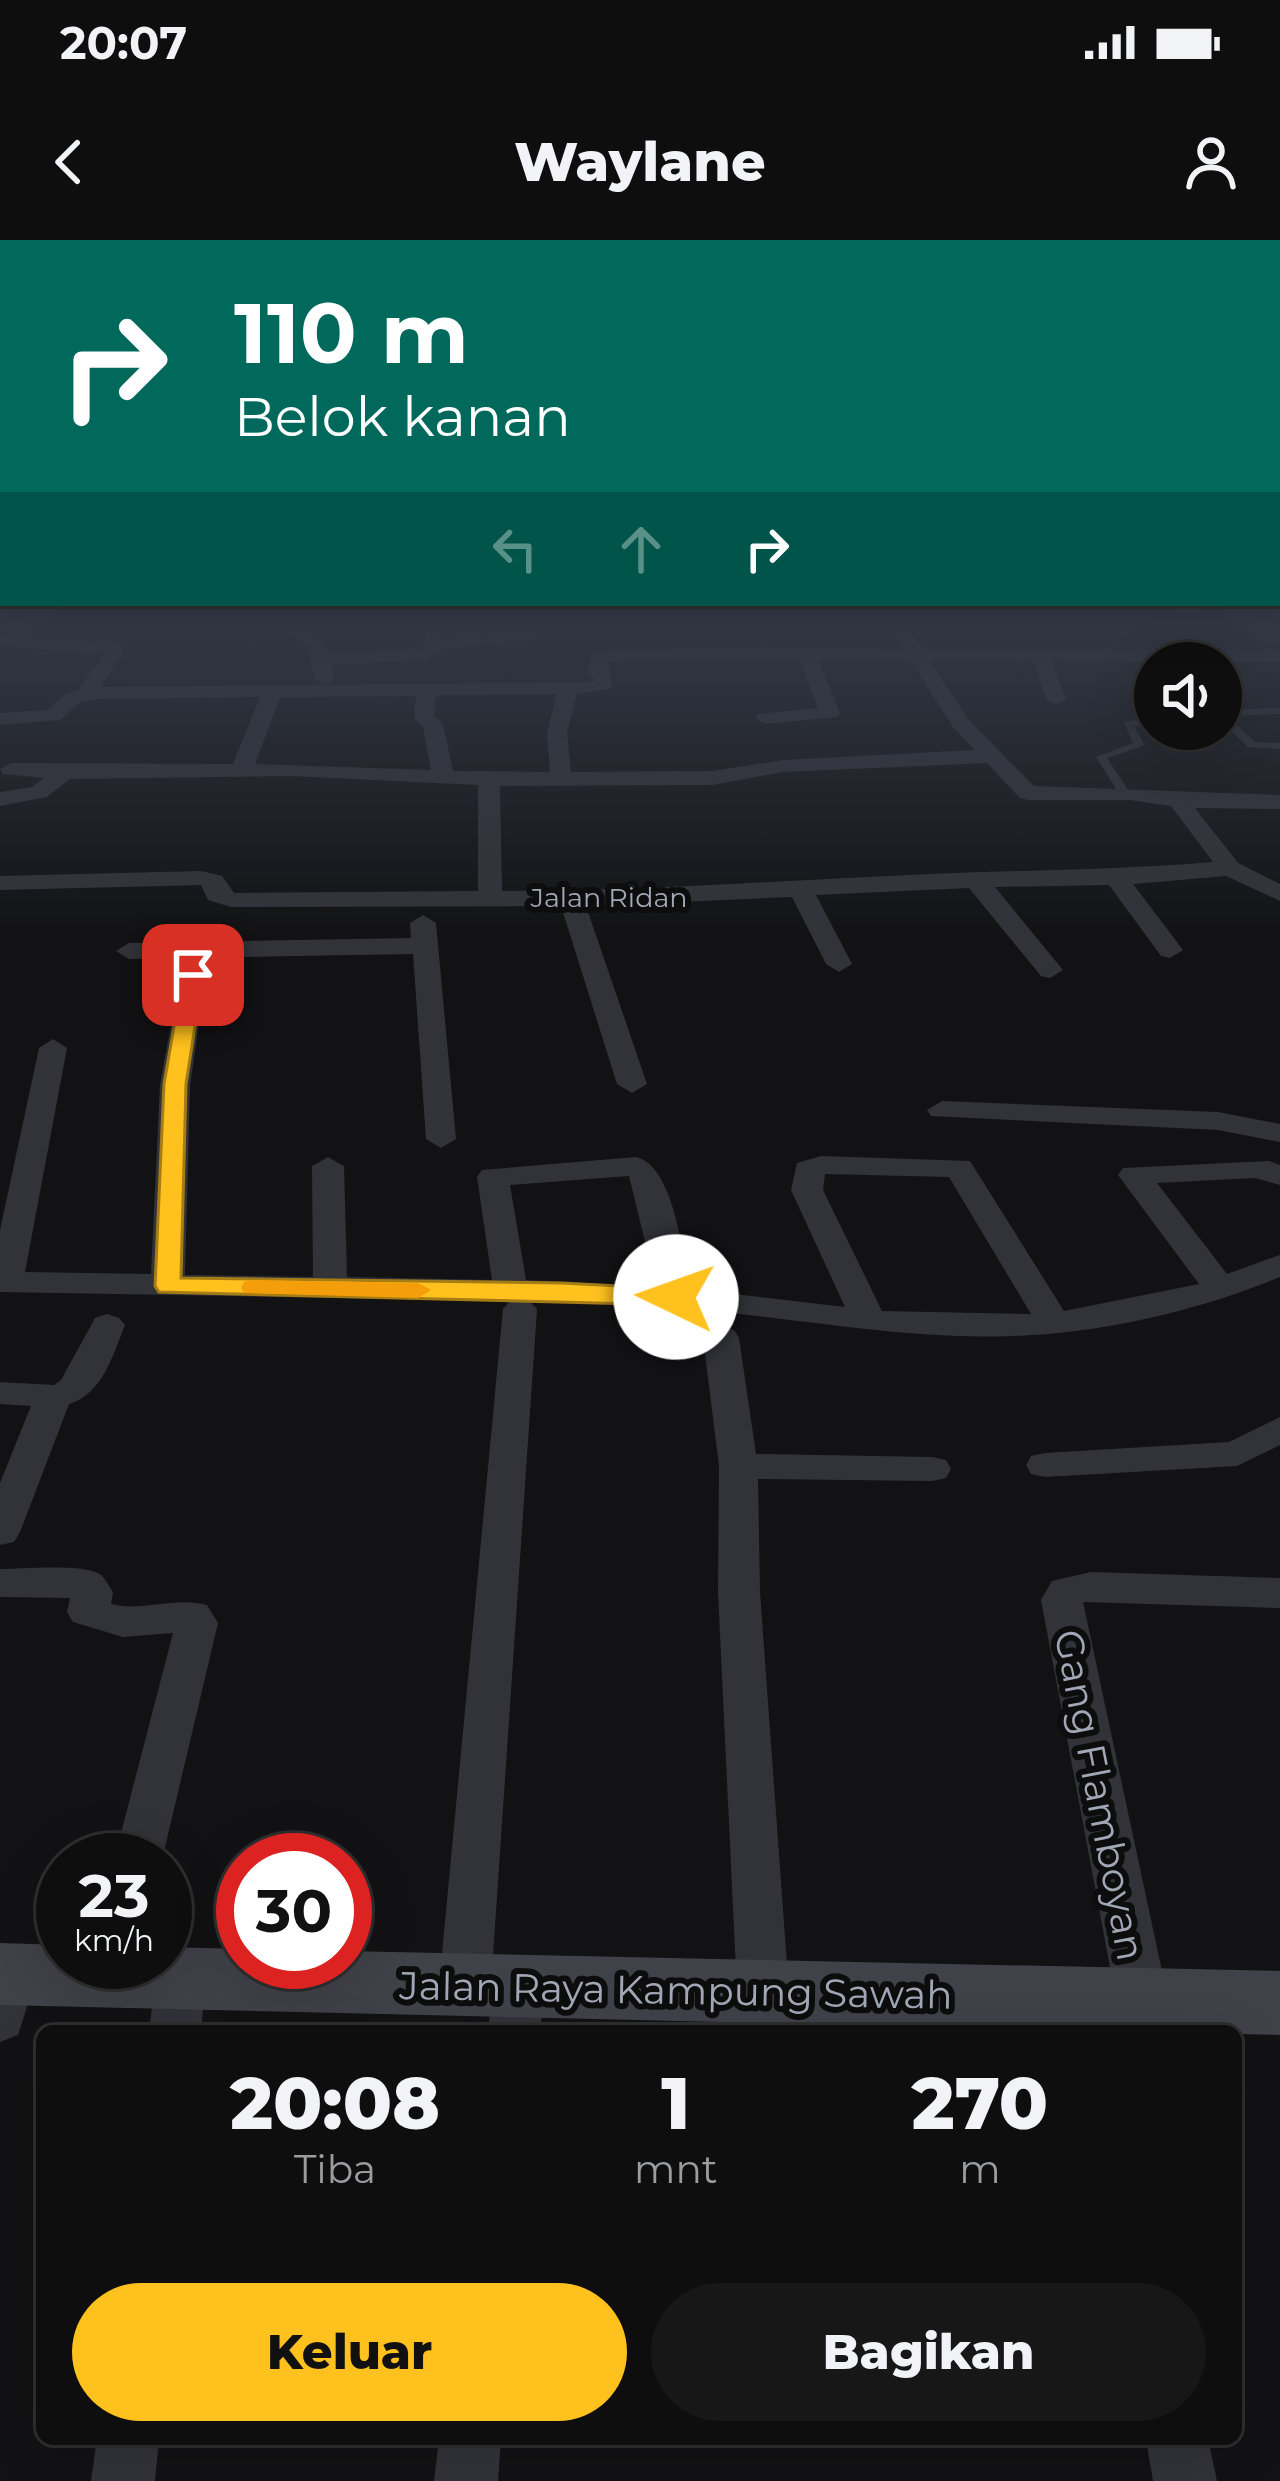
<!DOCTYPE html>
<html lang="id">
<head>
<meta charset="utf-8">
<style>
	body { margin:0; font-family:Montserrat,sans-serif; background:#171718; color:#f1f3f6; height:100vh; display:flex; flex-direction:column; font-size:45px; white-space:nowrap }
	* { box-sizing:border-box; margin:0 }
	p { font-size:39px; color:#9b9c9e }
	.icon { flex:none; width:66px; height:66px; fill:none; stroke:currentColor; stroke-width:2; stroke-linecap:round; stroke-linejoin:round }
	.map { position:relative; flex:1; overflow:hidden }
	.side { position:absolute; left:36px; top:1785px; width:1206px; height:420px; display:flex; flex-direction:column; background:#0e0e0f; border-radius:18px; box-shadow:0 12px 48px #0002,0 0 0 3px #2e2e2f }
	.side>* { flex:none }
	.hud { position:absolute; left:0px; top:0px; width:1281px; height:366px; box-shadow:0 12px 48px #0002,0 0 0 3px #2e2e2f; background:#00695c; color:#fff; overflow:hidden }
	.tools { position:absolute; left:1134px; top:402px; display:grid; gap:24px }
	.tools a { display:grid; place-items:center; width:108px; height:108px; border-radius:50%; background:#0e0e0f; box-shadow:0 12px 48px #0002,0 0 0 3px #2e2e2f; font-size:60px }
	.speed { position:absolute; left:36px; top:1593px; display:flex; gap:24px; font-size:60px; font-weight:700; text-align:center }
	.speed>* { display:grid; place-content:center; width:156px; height:156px; border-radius:50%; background:#0e0e0f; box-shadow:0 12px 48px #0002,0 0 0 3px #2e2e2f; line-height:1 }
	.speed small { font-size:30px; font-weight:400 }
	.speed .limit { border:18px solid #d22; background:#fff; color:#111 }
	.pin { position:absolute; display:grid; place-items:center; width:102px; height:102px; color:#fff; margin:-51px; border-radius:24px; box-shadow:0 6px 18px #0006 }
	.me { position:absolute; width:132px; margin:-66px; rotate:273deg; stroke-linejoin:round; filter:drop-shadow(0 0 9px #0008) }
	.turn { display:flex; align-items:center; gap:42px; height:252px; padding:0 36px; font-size:54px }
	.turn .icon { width:156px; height:156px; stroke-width:2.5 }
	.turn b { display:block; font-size:84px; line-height:102px }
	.lanes { display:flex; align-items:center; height:114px; padding:0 36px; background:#0003; justify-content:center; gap:60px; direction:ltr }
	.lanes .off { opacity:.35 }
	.eta { display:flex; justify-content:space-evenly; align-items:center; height:204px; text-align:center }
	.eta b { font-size:72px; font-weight:800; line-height:84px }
	.button { display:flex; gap:24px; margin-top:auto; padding:24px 36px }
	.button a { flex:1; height:138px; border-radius:72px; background:#ffc11e; color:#111; font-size:48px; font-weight:800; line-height:138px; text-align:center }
	.button a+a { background:#171718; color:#f1f3f6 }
	.status { display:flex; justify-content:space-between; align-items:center; height:84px; padding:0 60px; background:#0e0e0f; direction:ltr }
	.status svg { height:33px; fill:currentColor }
	header { display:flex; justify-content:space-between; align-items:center; height:156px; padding:0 36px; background:#0e0e0f; font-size:54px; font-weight:800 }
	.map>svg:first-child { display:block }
</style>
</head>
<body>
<div class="status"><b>20:07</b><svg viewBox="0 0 49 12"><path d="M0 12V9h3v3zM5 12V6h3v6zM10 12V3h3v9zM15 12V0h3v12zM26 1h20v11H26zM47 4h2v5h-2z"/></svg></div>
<header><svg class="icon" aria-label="back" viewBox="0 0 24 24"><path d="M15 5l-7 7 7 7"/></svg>Waylane<svg class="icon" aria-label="person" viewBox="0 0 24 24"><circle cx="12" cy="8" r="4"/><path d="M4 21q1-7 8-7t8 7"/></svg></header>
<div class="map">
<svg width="1280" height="2241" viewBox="0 0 1280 2241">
	<rect width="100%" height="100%" fill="#121214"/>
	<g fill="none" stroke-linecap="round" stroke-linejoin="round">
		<!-- lane -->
		<path fill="#323339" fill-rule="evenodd" d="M1280 468V474L1228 476 1255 502 1280 503V509L1248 507 1221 481V470Z
			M1155 477V483L1134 486 1144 504 1143 506 1107 518 1130 553 1120 555 1096 517 1133 503 1124 482Z"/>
		<!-- street -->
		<path fill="#323339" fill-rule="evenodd" d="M282 385C304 385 322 391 328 414L421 409 426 405 424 385H442L444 397 523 393 524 385H542L540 399 445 408 426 420 331 425 335 439 325 445 586 442 594 441 587 428 593 414 620 409 904 410 889 385H907L923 410H1280V422L1052 421 1066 459 1056 465 1046 459 1033 421H930L968 479 1034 546 1280 555V569L1195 568 1238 623 1280 644V661L1226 636 1133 644 1183 710 1170 718 1161 716 1109 645 995 647 1063 730 1050 738 1041 736 969 648 816 655 852 724 839 732 826 724 792 657 586 666 647 844 632 853 617 844 561 666 231 667 208 660 201 645 0 650V636L201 631 222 636 234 653 478 651V545L291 536 70 539 47 557 0 566V552L32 547 44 538 3 534 0 529 11 523 233 524 260 457 96 459 80 462 60 480 0 485V473L47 470 67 453 78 450 105 413 0 406V394L119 402 123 413 100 447 325 445 315 439 307 405ZM620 421H800L818 468 758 474 755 478 765 484 837 477 840 473 819 421H911L953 487 975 510 783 520 712 531 571 532 567 492 577 454 612 448 608 422ZM557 454 547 492 550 532 453 531 443 484 434 476 436 455ZM416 456 414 478 423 487 431 530 255 524 280 457ZM987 523 1020 558 1028 560H1130L1171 566 1213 622C1119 630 1025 630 931 634 787 640 645 651 502 651L500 546 712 545 783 532Z
			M622 385H640L641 388 632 393Z
			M423 675 436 683 456 899 441 908 426 899 413 714 129 719 116 711 129 703 411 698 410 683Z
			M193 727 206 735 190 845 185 1035 313 1037 312 926 328 917 344 926 347 1037 492 1040 477 937 482 930 636 917C674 926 682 1013 691 1049L845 1067 791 950 797 923 821 916 970 921 1064 1071 1199 1044 1118 935 1123 928 1269 921 1280 925V945L1255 938 1157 943 1227 1034 1280 1015V1037C1197 1071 1103 1093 1013 1096 915 1100 819 1082 721 1072 658 1065 593 1062 529 1061L537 1069 491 1745 483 1760 465 1767 447 1760 439 1745 503 1069 510 1061 0 1052V990L39 808 53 799 67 808 25 1032 151 1034 160 845 180 735ZM825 934 949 937 1031 1074 882 1071 823 950ZM629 936 656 1047 526 1040 510 945Z
			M942 861 1218 872 1280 884V902L1218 890 931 876 927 870Z
			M107 1074 119 1078 125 1085C113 1114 103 1154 69 1164L20 1292 14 1302 0 1305V1243L31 1166 0 1164V1142L54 1145 61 1140 95 1078Z
			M721 1087 734 1090 739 1098 756 1214 932 1217 946 1220 951 1229 946 1238 932 1241 758 1239 760 1352 789 1752 781 1768 763 1774 745 1768 737 1752 718 1352 719 1226 703 1098 708 1090Z
			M1280 1177V1205L1237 1226 1045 1237 1031 1234 1026 1225 1031 1216 1045 1213 1229 1202Z
			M0 1329C21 1329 86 1323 101 1335 104 1337 111 1349 113 1352L111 1364C142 1372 175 1356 207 1365L218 1383 162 1620H114L173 1393 123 1397 73 1382 67 1372 70 1358 0 1357Z
			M1091 1332 1280 1338V1368L1083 1362 1168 1759 1160 1775 1142 1781 1124 1775 1116 1759 1041 1360 1052 1341Z
			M12 1713 30 1720 37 1735 18 1795 0 1802V1718Z
			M181 1714 199 1721 206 1736 201 1791H149L156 1736 162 1722Z
			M519 1725 537 1731 545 1747 540 1791H488L493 1747 501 1731Z
			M97 2199H159L155 2241H91Z
			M439 2199H501L498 2241H434Z
			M1146 2199H1208L1217 2241H1153Z"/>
		<!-- secondary -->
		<path fill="#404249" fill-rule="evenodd" d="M0 1703 63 1705V1722H165V1707L243 1709V1722H345V1711L1280 1731V1795L0 1765Z"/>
	</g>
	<!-- sky -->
	<linearGradient id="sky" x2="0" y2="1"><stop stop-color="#0a0a0b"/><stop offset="0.55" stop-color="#333945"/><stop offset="1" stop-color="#333945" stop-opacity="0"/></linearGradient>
	<rect width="1280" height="699" fill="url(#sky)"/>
	<!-- route -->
	<path fill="#ffc11e" stroke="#a67d14" stroke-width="3" d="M193 729 203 735 186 844 181 1038 562 1043 676 1049 689 1057 676 1065 159 1052 155 1046 164 844 183 735Z"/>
	<!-- slow -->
	<path fill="#f59e0b" d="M254 1040 418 1043 431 1050 418 1058 244 1053 241 1048 244 1042Z"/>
	<g text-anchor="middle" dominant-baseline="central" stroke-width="12" stroke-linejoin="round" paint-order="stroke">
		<!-- far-street labels -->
		<g font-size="27" fill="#a2a7b5" stroke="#0d0d0e">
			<text x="609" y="657">Jalan Ridan</text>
		</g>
		<!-- near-street labels -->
		<g font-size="39" fill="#a2a7b5" stroke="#0d0d0e">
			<text transform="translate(1100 1555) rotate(79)">Gang Flamboyan</text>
			<text transform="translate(676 1750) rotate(1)">Jalan Raya Kampung Sawah</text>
		</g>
	</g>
</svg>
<div class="tools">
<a><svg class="icon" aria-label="sound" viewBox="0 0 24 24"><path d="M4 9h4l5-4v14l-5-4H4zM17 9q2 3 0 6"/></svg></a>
</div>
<div class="speed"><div>23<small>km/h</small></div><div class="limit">30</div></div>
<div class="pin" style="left:193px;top:735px;background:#d93025"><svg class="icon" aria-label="arrive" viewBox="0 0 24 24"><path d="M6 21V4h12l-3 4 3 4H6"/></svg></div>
<svg class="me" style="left:676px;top:1057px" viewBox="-20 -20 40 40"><circle r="19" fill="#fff"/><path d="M0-13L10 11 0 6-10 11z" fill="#ffc11e"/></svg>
<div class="hud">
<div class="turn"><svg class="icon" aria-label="right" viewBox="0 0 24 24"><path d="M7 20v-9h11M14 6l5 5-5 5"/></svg><div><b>110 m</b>Belok kanan</div></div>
<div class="lanes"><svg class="icon off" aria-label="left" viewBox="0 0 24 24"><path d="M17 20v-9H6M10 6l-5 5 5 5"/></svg><svg class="icon off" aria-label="ahead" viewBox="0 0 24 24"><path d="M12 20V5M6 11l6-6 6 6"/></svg><svg class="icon" aria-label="right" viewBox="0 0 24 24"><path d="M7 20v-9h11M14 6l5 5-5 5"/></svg></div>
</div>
<section class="side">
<div class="eta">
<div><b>20:08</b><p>Tiba</p></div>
<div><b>1</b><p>mnt</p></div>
<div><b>270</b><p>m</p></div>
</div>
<div class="button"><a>Keluar</a><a>Bagikan</a></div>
</section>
</div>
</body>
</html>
